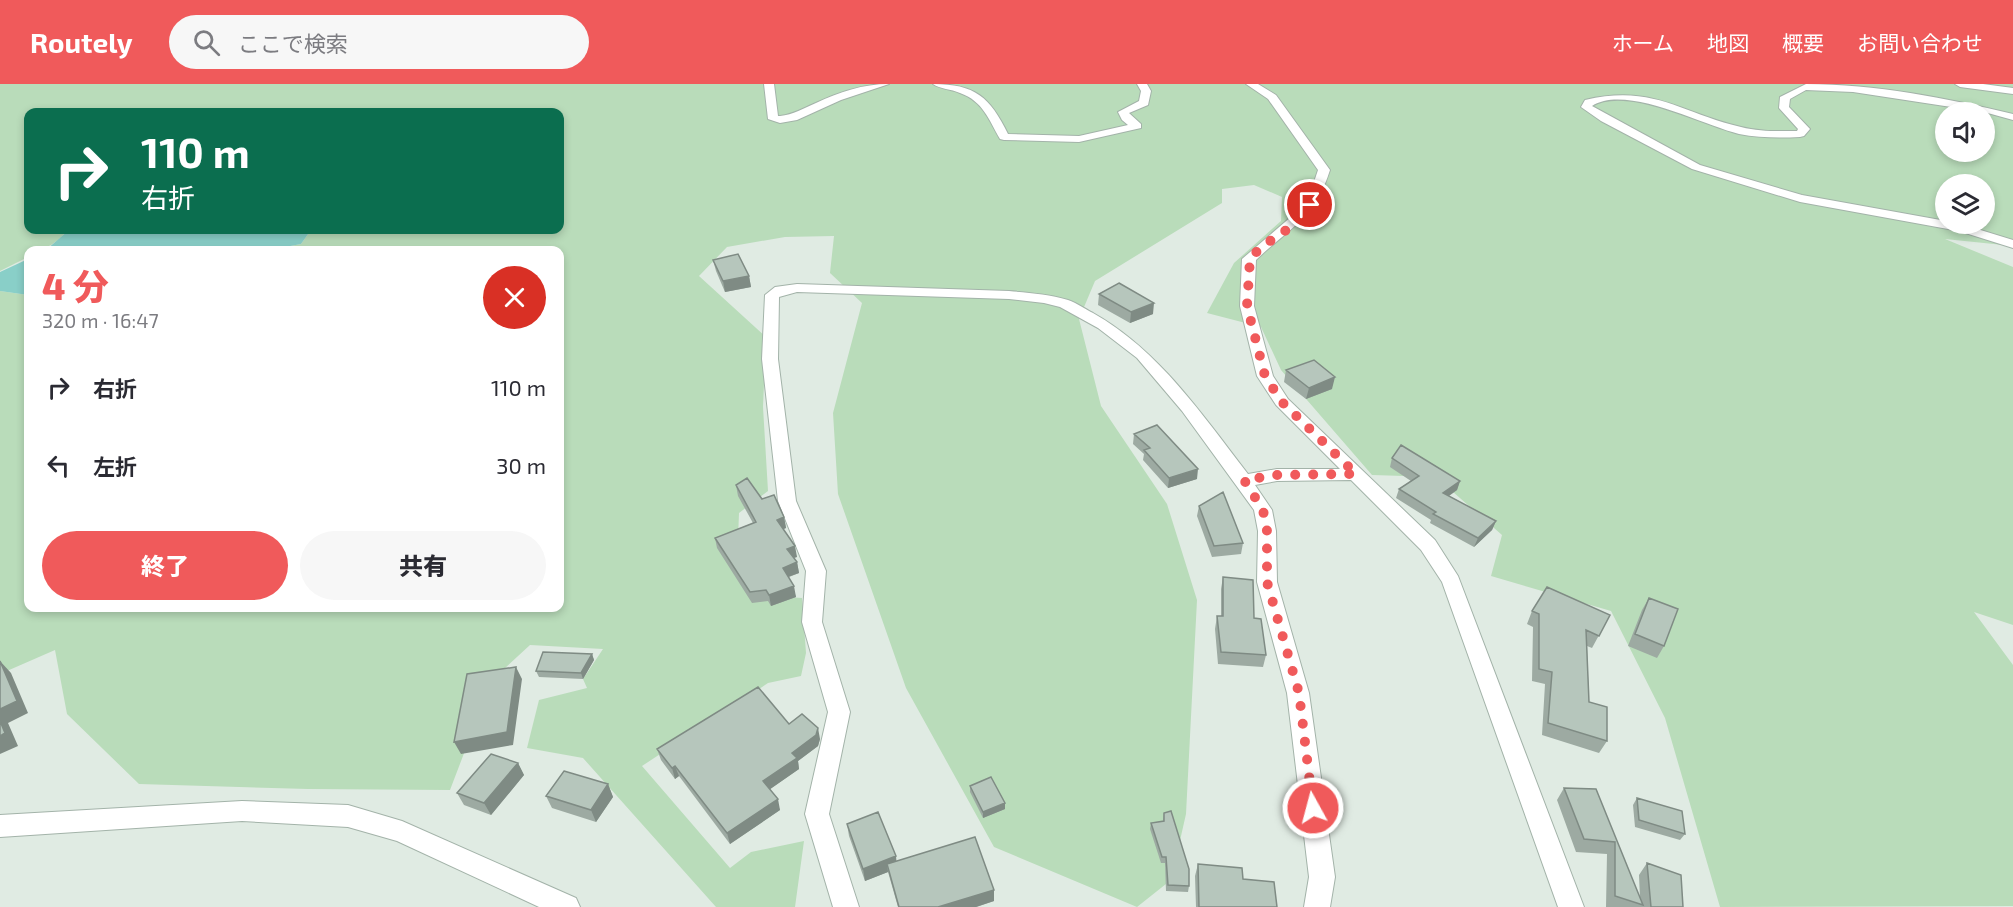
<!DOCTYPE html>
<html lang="ja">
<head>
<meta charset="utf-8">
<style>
	body { margin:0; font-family:"Exo 2","Noto Sans JP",sans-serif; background:#f7f7f7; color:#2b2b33; height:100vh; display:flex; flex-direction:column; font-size:22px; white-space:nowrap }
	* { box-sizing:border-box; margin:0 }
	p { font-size:20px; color:#7c7c81 }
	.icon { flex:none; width:33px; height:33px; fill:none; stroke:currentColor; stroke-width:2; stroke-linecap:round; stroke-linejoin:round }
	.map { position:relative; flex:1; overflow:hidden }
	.details { position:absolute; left:24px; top:162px; width:540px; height:366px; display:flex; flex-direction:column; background:#fff; border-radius:12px; box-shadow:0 3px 9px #0003 }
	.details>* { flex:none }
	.banner { position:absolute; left:24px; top:24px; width:540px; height:126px; border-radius:12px; box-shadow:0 3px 9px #0003; background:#0b6e4f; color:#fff; overflow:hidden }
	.tools { position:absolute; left:1935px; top:18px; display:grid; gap:12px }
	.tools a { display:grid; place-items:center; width:60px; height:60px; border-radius:50%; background:#fff; box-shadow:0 3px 9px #0003; font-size:30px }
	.pin { position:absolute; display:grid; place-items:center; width:51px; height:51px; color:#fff; margin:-26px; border:3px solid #fff; border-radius:50%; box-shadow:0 2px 6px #0007 }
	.me { position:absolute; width:66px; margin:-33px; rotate:353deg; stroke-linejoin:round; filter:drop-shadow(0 0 4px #0008) }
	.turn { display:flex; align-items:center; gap:21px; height:126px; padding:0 18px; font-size:27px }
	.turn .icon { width:78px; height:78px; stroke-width:2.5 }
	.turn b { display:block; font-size:42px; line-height:51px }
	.round { display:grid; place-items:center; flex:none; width:63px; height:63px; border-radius:32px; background:#f7f7f7 }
	.headline { display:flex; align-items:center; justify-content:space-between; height:102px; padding:0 18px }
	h1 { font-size:36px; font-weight:800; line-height:45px; color:#f05a5b }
	.primary-button { display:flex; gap:12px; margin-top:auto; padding:12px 18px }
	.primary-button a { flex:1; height:69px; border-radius:36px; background:#f05a5b; color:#fff; font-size:24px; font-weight:800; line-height:69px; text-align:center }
	.primary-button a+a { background:#f7f7f7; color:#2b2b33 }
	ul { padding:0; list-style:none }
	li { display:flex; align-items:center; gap:18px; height:78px; padding:0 18px }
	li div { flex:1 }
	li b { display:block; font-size:22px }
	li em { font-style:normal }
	header { display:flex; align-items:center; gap:36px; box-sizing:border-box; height:84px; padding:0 30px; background:#f05a5b; color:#fff }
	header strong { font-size:28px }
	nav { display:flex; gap:33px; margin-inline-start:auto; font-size:21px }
	.search { width:420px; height:54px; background:#f7f7f7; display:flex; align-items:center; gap:15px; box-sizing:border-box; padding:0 21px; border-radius:33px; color:#7c7c81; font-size:22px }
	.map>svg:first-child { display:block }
</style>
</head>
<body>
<header>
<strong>Routely</strong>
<div class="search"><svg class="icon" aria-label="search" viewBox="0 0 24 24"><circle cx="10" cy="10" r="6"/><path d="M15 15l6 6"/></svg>ここで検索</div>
<nav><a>ホーム</a><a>地図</a><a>概要</a><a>お問い合わせ</a></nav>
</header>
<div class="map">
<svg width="2013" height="823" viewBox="0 0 2013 823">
	<rect width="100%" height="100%" fill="#e0ebe3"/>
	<!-- green -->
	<path fill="#b9dcba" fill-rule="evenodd" d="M0 0H2013V162L1945 155 2013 183V541L1974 528 2013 581V822L1720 823 1665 634 1611 527 1491 492 1502 451 1436 393 1372 391 1281 286 1261 243 1207 229 1234 179 1281 137 1282 113 1254 101 1222 105V119L1095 197 1079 235 1101 322 1167 420 1197 516 1186 730 1171 796 1137 823 994 763 906 604 838 410 833 329 862 219 830 189 834 152 785 153 727 163 699 192 766 253 763 323 768 407 739 429 738 455 759 511 802 514 806 569 801 592 768 599 642 682 730 784 751 768 804 757 795 823H716L583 674 527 664 539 616 587 604 583 595 603 565 530 561 492 596 450 706 308 705 139 700 67 630 55 566 0 590V207L28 211V524H560V166H269L301 160 311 146H560V28H28V146H69C54 159 50 166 28 166V173L0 187ZM1946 28H1984V68H1946ZM1946 100H1984V140H1946Z"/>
	<!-- water -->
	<path fill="#89cfc8" d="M69 146H311L301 160 269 166H46Z
		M28 175V211L0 207V188Z"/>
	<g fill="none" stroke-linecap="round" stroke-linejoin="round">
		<defs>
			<path id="minor" d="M764 0H774L778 32H780C793 31 804 24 816 19 839 8 863 0 889 0L841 16 797 36 780 39 768 35Z
				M933 0C975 0 990 13 1008 50L1079 52 1128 41 1122 36 1118 28 1139 17 1141 7 1137 0H1147L1151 7 1148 21 1129 29 1141 40V44L1079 58 1004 56 1000 55C989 36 983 17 960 9 951 5 940 5 933 0Z
				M1246 0H1258L1276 11 1330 86C1314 136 1290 143 1256 176L1254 222 1273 292 1288 315 1435 456 1458 492 1584 823H1558L1442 498 1421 466 1351 396 1277 397 1255 401 1272 426 1276 447 1277 498 1309 609 1335 793 1330 823H1304L1309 793 1287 609 1257 498 1258 447 1254 426 1182 327 1137 274 1098 244 1060 223 1044 219 1009 215 797 208 779 213 778 275 796 417 826 487 822 538 850 628 829 730 859 823H833L805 730 828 628 802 538 806 487 778 417 762 275 765 211 775 203 797 200 1009 207C1029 209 1049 210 1068 216 1077 219 1085 225 1093 229 1159 266 1203 332 1248 390L1277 385H1340L1276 321 1257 292 1240 222 1242 175 1299 126 1312 104 1318 86 1268 15Z
				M1806 0C1876 0 1945 14 2013 30V36L1984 28 1853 8 1806 6 1790 15 1789 23 1810 45 1804 52 1800 53C1780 54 1759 54 1739 50 1702 41 1626 0 1592 22L1700 81 1802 111 1946 137V140H1961L2013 156V164L1959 147 1800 118 1692 85 1601 37 1581 23 1585 16C1654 0 1680 29 1741 43 1760 48 1778 47 1797 47L1798 45 1779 24 1780 13Z
				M1955 0H1983L2013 4V10L1960 3Z"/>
			<path id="tertiary" d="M242 717 348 721 402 737 576 814 580 823H539L397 757 348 743 242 737 0 753V731Z"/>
		</defs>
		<!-- minor casing -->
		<use href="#minor" stroke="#a3b3a9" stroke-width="2"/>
		<!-- tertiary casing -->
		<use href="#tertiary" stroke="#a3b3a9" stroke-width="2"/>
		<!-- minor -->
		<use href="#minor" fill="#fff" fill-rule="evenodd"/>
		<!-- tertiary -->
		<use href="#tertiary" fill="#fff" fill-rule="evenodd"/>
	</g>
	<!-- wall -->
	<path fill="#9daaa2" d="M713 176 749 192 751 203 725 208 716 187Z
		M1099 210 1153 230 1130 239 1098 221Z
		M1286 286 1332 305 1306 315 1284 298Z
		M1134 350 1197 395 1168 404 1143 376 1144 370 1133 360Z
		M1392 374 1460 397 1457 406 1449 412 1496 437 1492 446 1474 463 1430 439 1431 436 1396 414 1399 405 1411 397 1390 383Z
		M736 401 762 415 784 433 786 444 783 445 797 473 794 474 797 478 799 489 789 493 796 513 771 522 768 517 752 519 717 464 715 454 753 439 738 412Z
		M1199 422 1243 459 1241 470 1212 473 1197 432Z
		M1223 493 1254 534 1266 571 1263 583 1218 580 1215 545 1217 532H1221V505Z
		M1649 514 1664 562 1657 574 1628 562 1642 526Z
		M1532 527 1610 531 1592 564 1587 562 1589 618 1607 657 1599 669 1542 651 1545 600 1532 597 1533 543 1527 540Z
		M592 570 594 576 583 595 539 593 536 587Z
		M789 640 820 655 818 662 798 677 799 685 770 705 780 726 730 760 679 692 675 695 661 676 657 665Z
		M518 679 524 691 491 731 464 721 457 709Z
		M608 700 613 713 596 738 552 724 546 712Z
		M970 702 1005 725 983 734 970 708Z
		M1564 704 1596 705 1640 815 1639 791 1647 779 1683 823H1606L1607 770 1576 768 1557 716Z
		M1637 714 1685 750 1680 756 1635 743 1633 721Z
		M1164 729 1189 802 1188 808 1166 807 1165 779H1161L1150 745 1151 739 1163 737Z
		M847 740 896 777 994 806V817L976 823H898L888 788 865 797 849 752Z
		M1198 780 1243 795 1277 823H1196L1195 792Z"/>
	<!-- shaded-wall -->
	<path fill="#7f8b84" d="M749 192 751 203 725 208 723 197Z
		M1154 219 1153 230 1130 239 1131 228Z
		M1335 293 1332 305 1306 315 1309 304Z
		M1198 385 1197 395 1168 404 1169 394Z
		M1460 397 1457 406 1440 418 1443 409Z
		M784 433 786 444 779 447 777 436Z
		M1496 437 1492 446 1474 463 1478 454Z
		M795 462 797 473 789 475 787 465Z
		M797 478 799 489 785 494 783 484Z
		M794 502 796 513 771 522 769 511Z
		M592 570 594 576 583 595 581 589Z
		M0 577 11 589 28 629 8 639 18 662 0 670Z
		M516 583 522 595 513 661 461 670 454 658Z
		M818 644 820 655 818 662 798 677 799 685 766 708 763 697Z
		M518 679 524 691 491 731 484 719Z
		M675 682 679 692 675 695 672 684Z
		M608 700 613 713 596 738 591 726Z
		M778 715 780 726 730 760 727 749Z
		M1005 719V725L983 734V728Z
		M896 772 897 784 887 780 888 788 865 797 863 785Z
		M994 806V817L976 823H938Z"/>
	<!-- building -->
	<path fill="#b6c6bc" stroke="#7f8b84" stroke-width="1.5" d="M738 170 749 192 723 197 713 176Z
		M1119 199 1154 219 1131 228 1099 210Z
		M1314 276 1335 293 1309 304 1286 286Z
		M1157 341 1198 385 1169 394 1144 366 1150 364 1134 350Z
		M1401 361 1460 397 1443 409 1496 437 1478 454 1433 430 1436 428 1399 405 1419 392 1392 374Z
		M747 394 762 415 774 411 784 433 777 436 795 462 787 465 797 478 783 484 794 502 769 511 766 506 750 508 715 454 756 438 736 401Z
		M1223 408 1243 459 1214 462 1199 422Z
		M1223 493 1253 496 1254 534 1261 535 1266 571 1221 568 1217 532H1223Z
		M1547 503 1610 531 1599 552 1586 546 1589 618 1607 623V657L1548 639 1552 588 1539 585V530L1532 527Z
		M1649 514 1678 525 1664 562 1635 550Z
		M543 568 592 570 581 589 536 587Z
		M0 577 17 617 0 625Z
		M516 583 507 648 454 658 467 590Z
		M758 603 789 640 802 630 818 644 816 651 792 669 797 674 763 697 778 715 727 749 675 682 672 684 657 665Z
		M0 637 5 649 0 652Z
		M491 670 518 679 484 719 457 709Z
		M564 687 608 700 591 726 546 712Z
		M991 693 1005 719 983 728 970 702Z
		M1564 704 1596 705 1643 821 1615 812V758L1584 755Z
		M1637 714 1682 727 1685 750 1639 736Z
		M1171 727 1189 785V802L1168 801 1166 773H1162L1151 739 1164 737V729Z
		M878 728 896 772 863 785 847 740Z
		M975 753 994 806 938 823H899L887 780Z
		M1647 779 1681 791 1683 823H1651Z
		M1198 780 1242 784 1243 795 1274 798 1277 823H1199Z"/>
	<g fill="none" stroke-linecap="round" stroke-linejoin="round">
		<!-- route -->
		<path stroke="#f05a5b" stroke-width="10" stroke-dasharray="0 18" d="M1310 121 1295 140 1260 164 1250 175 1247 222 1265 292 1282 318 1356 390 1277 391 1244 396 1263 426 1267 447V498L1299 609 1313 724"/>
	</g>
</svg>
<div class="tools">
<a><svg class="icon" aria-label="sound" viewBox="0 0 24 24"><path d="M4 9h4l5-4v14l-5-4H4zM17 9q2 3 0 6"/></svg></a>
<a><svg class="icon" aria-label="layers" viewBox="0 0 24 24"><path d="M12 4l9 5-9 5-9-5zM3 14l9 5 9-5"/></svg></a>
</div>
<div class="pin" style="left:1310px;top:121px;background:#d93025"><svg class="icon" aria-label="arrive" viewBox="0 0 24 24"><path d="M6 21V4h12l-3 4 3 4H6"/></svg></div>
<svg class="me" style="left:1313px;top:724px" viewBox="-20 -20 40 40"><circle r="17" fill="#f05a5b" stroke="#fff" stroke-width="3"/><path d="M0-11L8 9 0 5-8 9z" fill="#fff"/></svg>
<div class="banner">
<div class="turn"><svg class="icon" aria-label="right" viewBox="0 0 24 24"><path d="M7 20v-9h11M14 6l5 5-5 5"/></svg><div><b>110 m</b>右折</div></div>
</div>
<section class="details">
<div class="headline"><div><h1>4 分</h1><p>320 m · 16:47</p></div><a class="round" style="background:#d93025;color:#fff"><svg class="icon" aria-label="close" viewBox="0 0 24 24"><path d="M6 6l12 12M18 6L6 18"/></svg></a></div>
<ul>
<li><svg class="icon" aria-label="right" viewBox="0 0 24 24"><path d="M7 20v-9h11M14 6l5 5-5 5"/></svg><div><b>右折</b></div><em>110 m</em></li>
<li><svg class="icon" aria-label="left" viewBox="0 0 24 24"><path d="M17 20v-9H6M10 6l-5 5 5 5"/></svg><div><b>左折</b></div><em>30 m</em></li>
</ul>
<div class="primary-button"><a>終了</a><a>共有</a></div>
</section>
</div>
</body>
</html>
